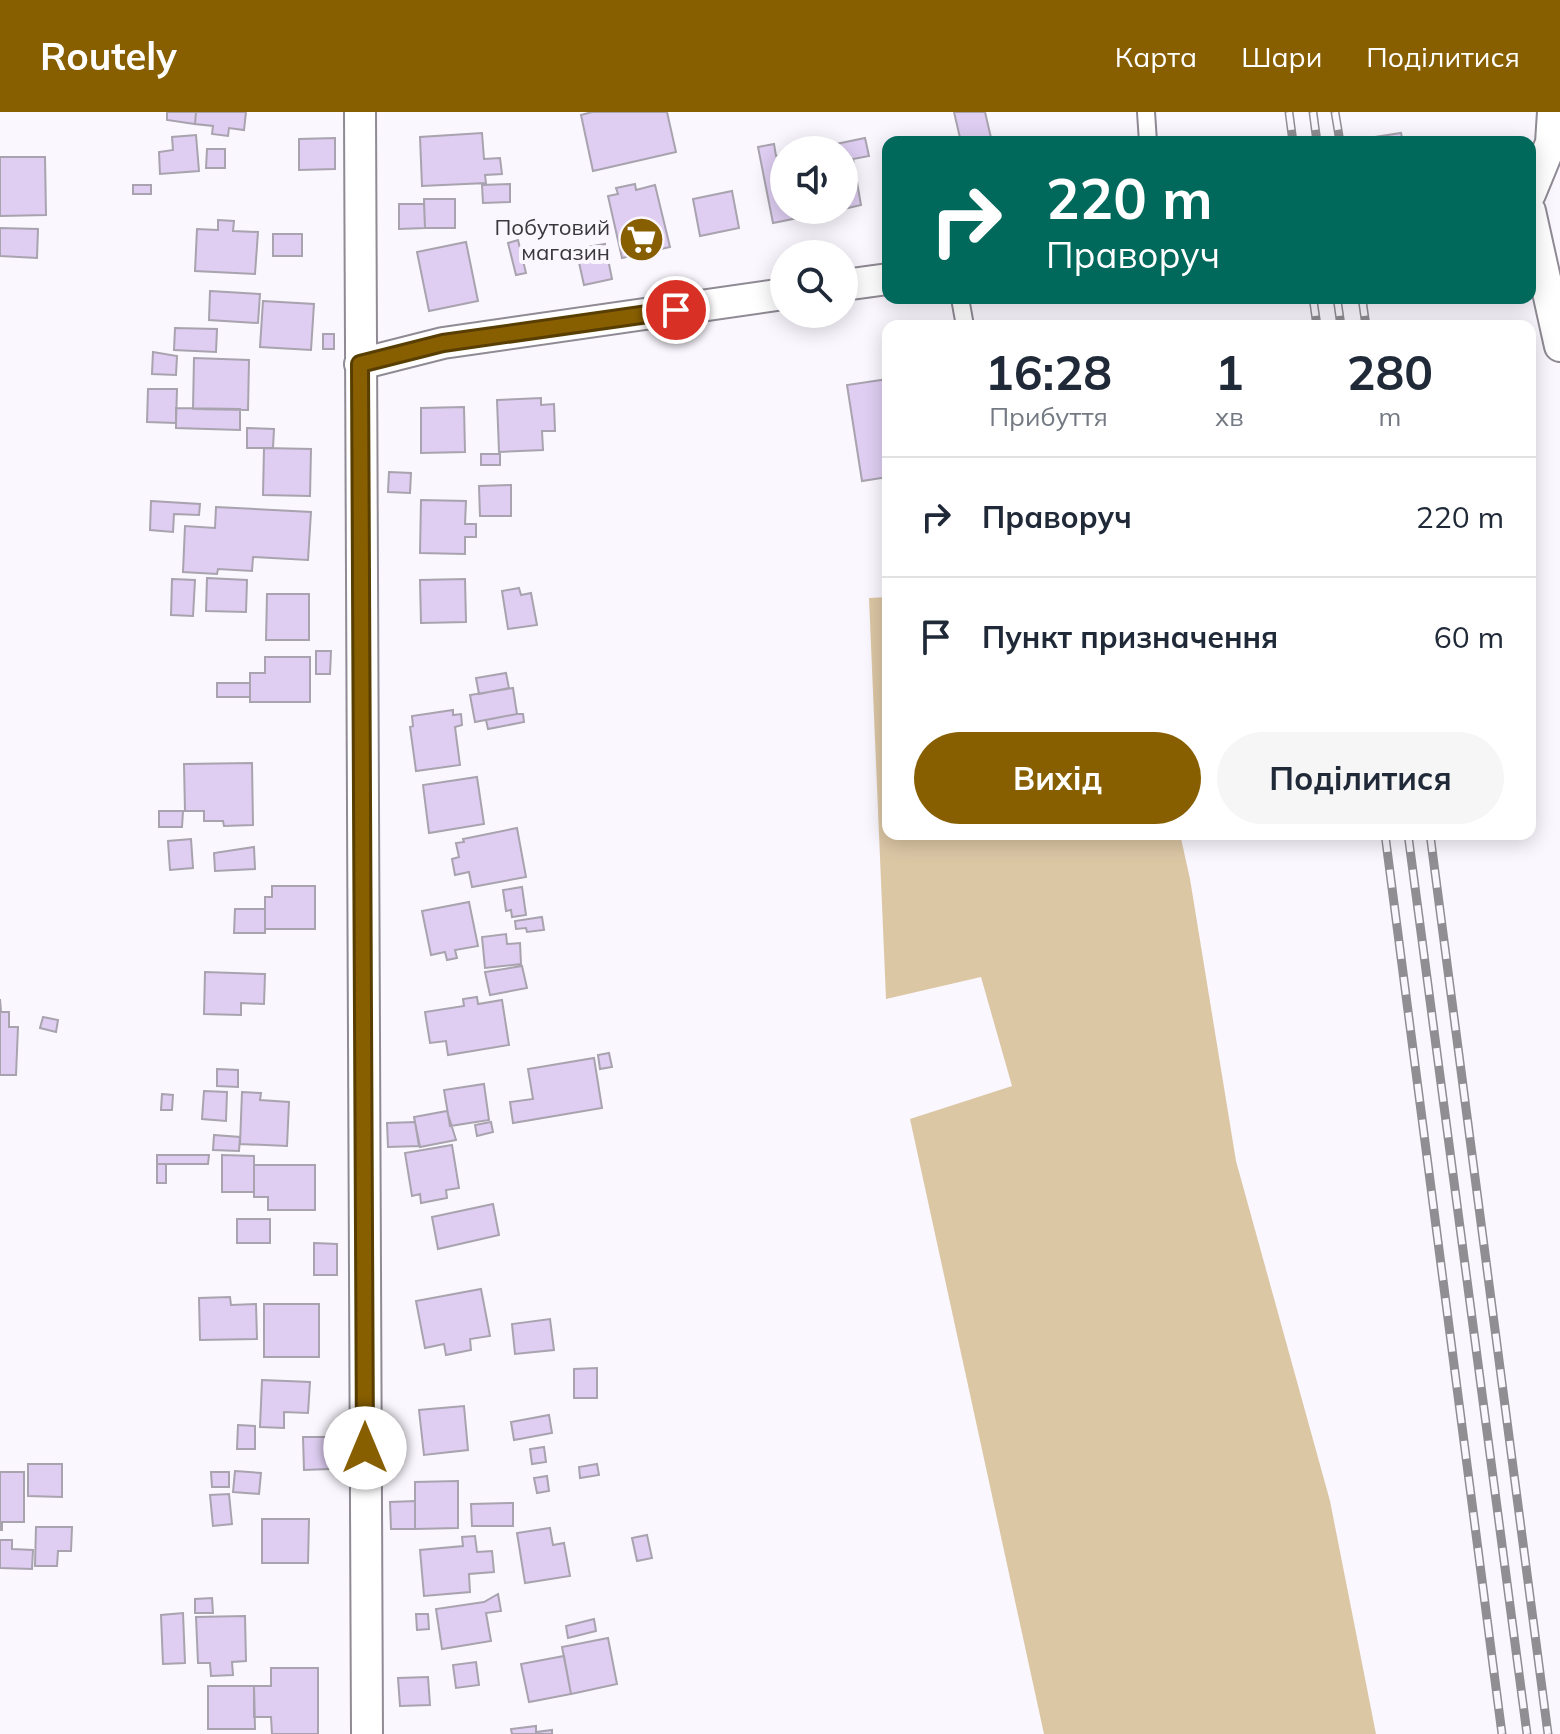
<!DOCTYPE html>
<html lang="uk">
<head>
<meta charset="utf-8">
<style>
	body { margin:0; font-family:Mulish,sans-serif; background:#f6f6f7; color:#1f2937; height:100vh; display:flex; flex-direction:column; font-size:30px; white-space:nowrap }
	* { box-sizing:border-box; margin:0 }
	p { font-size:26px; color:#747a83 }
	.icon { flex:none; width:44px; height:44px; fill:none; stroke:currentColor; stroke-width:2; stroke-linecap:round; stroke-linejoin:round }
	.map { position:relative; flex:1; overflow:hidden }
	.drawer { position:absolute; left:882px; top:208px; width:654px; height:520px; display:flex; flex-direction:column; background:#fff; border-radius:16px; box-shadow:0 4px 20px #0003 }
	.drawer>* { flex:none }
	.banner { position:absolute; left:882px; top:24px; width:654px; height:168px; border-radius:16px; box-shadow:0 4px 20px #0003; background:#00695c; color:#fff; overflow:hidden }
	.tools { position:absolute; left:770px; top:24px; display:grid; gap:16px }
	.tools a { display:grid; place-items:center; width:88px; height:88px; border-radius:50%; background:#fff; box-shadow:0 4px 20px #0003; font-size:40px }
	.pin { position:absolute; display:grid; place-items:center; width:68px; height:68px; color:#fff; margin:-34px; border:4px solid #fff; border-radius:50%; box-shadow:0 2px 8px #0007 }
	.me { position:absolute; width:88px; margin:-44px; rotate:0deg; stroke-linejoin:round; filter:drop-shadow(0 0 6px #0008) }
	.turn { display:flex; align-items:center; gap:28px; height:168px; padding:0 32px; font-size:36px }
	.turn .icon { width:104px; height:104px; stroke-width:2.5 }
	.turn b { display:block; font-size:56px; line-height:68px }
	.eta { display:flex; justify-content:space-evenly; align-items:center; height:136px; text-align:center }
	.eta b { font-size:48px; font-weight:700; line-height:56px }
	.cta { display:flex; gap:16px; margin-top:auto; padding:16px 32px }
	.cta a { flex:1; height:92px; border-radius:48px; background:#885f00; color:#fff; font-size:32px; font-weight:700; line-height:92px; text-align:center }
	.cta a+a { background:#f6f6f7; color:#1f2937 }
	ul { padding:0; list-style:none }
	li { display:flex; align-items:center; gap:24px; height:120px; padding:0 32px; border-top:2px solid #e0e1e3 }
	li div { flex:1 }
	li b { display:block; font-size:30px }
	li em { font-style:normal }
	header { display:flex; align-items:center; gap:48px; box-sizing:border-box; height:112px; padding:0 40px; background:#885f00; color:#fff }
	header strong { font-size:38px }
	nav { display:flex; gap:44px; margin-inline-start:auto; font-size:28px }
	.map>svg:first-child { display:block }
</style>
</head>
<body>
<header>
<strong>Routely</strong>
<nav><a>Карта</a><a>Шари</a><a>Поділитися</a></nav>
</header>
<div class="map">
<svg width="1560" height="1622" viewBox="0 0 1560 1622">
	<rect width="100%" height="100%" fill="#faf7fe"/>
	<!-- forest -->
	<path fill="#dcc7a5" d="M888 485V722H1180L1190 767 1236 1049 1330 1389 1376 1622H1044L910 1007 1012 974 981 865 886 887 869 486Z"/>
	<!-- building -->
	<path fill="#dfcef2" stroke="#a8a3ae" stroke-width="2" d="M167 0H196L195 12 167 8Z
		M196 0H246L244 18 229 16 228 24 212 22 213 14 195 12Z
		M592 0H667L676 40 593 59 581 3Z
		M954 0H985L992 30H961Z
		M482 21 484 47 500 46 502 62 485 63 486 71 422 74 420 25Z
		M1401 21 1403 30H1369L1368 26Z
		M196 23 199 59 160 62 159 40 173 38 172 25Z
		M335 26V57L299 58V27Z
		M865 26 869 44 853 47 861 93 844 97V38H807Z
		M774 32 776 44 784 43V98H837L773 111 758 35Z
		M207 37H225V56H206Z
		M0 45H45L46 103 0 104Z
		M510 72V90L483 91 482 73Z
		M635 72 636 78 655 73 670 135 622 146 608 84 618 82 616 76Z
		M133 73H151V82H133Z
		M732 79 739 116 700 124 693 87Z
		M424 87H455V116H425Z
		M399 92H424L425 116 399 117Z
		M218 108 234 109 233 119 258 120 255 162 195 159 197 117 218 118Z
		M0 116 38 117 37 146 0 144Z
		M273 122H302V144H273Z
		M518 128 526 161 516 163 508 131Z
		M466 130 478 189 429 199 417 140Z
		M605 132 612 167 584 173 576 137Z
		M210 179 260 182 258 211 209 208Z
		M263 189 314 192 311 238 260 235Z
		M175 216 217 217 216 240 174 238Z
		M323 222H334V237H323Z
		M153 240 177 244 176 263 152 262Z
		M194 246 249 248 248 298 193 297Z
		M888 267V365L862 369 847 273Z
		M148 277H177L176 311 147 310Z
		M541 286V293L554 292 555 319H542L543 338 499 340 497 288Z
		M464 295 465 340 421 341V296Z
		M176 296 240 297V318L176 316Z
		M247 316 274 317 273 336H247Z
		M264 336 311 337 310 384 263 383Z
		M481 342H500V353H481Z
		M389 360 411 361 410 381 388 380Z
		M511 373V404H480L479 374Z
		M421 388 466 389 465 412H476V425H465V442L420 441Z
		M151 389 200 392 199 403 174 402 173 420 150 418Z
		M216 395 311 400 308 448 253 445 252 459 218 457 217 462 183 460 185 414 215 416Z
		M207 466 247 468 246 500 206 499Z
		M172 467 195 468 193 504 171 503Z
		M465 467 466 510 421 511 420 468Z
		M519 476 521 483 531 481 537 513 508 517 502 479Z
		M267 482H309V528H266Z
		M316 539H331L330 562H316Z
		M265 545H310V590H250V561H265Z
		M506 561 509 576 479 582 476 566Z
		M217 571H250V585H217Z
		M513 576 517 602 475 610 470 583Z
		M453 598V603L461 602 462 613 455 615 460 653 416 659 410 615 413 614 412 604Z
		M517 602H523L524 610 488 617 486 608Z
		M252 651 253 713 224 714 223 709H204V699H185L184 652Z
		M477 665 484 712 429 721 423 673Z
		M159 699H183L182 715H159Z
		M517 716 526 765 472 775 469 760 455 763 452 747 459 745 456 731 464 730 463 727Z
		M191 727 193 756 170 758 168 729Z
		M254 735 255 757 215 759 214 741Z
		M272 774H315V817H265V785H272Z
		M522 775 526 803 512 805 511 798 506 799 503 778Z
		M469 790 478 834 455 838 457 846 447 848 445 840 431 843 422 799Z
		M235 797H265V821H234Z
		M542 805 544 818 527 820 526 816 516 817 515 809Z
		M506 822 507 832 520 831 521 852 485 856 482 825Z
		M522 854 527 876 490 883 485 860Z
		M205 860 265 862 264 892 241 891V903L204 902Z
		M477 885 478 892 502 888 509 933 448 943 446 929 430 931 425 900 464 894 463 887Z
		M0 887 1 900H9V915H18L16 963H0Z
		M43 905 58 908 56 920 40 916Z
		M609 941 612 955 600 957 598 943Z
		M594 946 602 996 513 1011 510 990 533 987 528 957Z
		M217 957 238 958V975L217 974Z
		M484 972 489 1008 450 1014 444 978Z
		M204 979 227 980 226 1009 202 1007Z
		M242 980 261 981 260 988 289 990 287 1034 240 1032Z
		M162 982 173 983 172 998H161Z
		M447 999 456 1028 420 1035 414 1005Z
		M415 1010 419 1034 388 1035 387 1011Z
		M491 1010 493 1020 477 1024 475 1013Z
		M214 1023 240 1025 239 1039 213 1038Z
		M452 1033 459 1076 446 1078 447 1086 421 1091 420 1082 412 1084 405 1041Z
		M157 1043H209L208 1052H157Z
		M222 1043 254 1044V1080H222Z
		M157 1052H166V1071H157Z
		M254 1053H315V1098H268V1085H254Z
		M493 1092 499 1123 438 1137 432 1105Z
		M237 1107H270V1131H237Z
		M314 1131 337 1132V1163H314Z
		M481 1177 490 1224 470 1227 471 1238 446 1243 444 1232 425 1236 416 1189Z
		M230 1185 231 1193 256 1192 257 1227 200 1228 199 1186Z
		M264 1192H319V1245H264Z
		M550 1207 554 1238 515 1242 512 1212Z
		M597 1256V1286H574V1257Z
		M262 1268 310 1270 308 1301 284 1300V1316L260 1315Z
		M464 1294 468 1338 424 1343 419 1298Z
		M549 1303 552 1321 514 1328 511 1310Z
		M238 1313 255 1314V1337H237Z
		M303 1325H328L329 1357 304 1358Z
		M544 1335 546 1350 532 1352 530 1337Z
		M28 1352H62V1385L28 1384Z
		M597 1352 599 1363 580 1366 579 1355Z
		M235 1359 261 1361 259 1382 233 1380Z
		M0 1360H24V1410H2V1418H0Z
		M211 1360H229V1375H212Z
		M547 1364 549 1379 537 1381 534 1366Z
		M458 1369V1416L415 1417V1370Z
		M229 1382 232 1412 213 1414 210 1383Z
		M415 1389V1417H391L390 1390Z
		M513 1391V1414H472L471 1392Z
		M262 1407H309L308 1451H262Z
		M36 1415H72L71 1439H58L57 1454H35Z
		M550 1416 553 1433 564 1431 570 1464 525 1471 517 1421Z
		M647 1423 652 1446 637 1449 632 1426Z
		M475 1424 477 1440 492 1439 494 1460 469 1462 470 1480 424 1484 420 1438 463 1434 462 1425Z
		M0 1428H12V1437L33 1438 32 1457 0 1456Z
		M498 1482 501 1499 486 1501 491 1529 442 1537 436 1497 484 1490Z
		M212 1486 213 1501H195V1487Z
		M183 1501 185 1551 163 1552 161 1503Z
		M416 1502H428L429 1517 417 1518Z
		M245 1504 246 1549 232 1550 233 1563 211 1564 210 1551H198L196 1505Z
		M594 1507 596 1519 568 1526 566 1514Z
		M608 1526 617 1572 571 1582 562 1535Z
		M564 1544 571 1582 529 1590 521 1552Z
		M476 1550 479 1573 456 1576 453 1553Z
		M271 1556H318V1622H272L271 1605H254V1574H271Z
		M428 1565 430 1593 400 1594 398 1566Z
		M208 1574H254L255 1617H208Z
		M536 1614V1620L552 1618V1622H512L511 1617Z"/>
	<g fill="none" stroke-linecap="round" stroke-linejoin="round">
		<defs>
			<path id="service" d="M1146 0 1148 30
				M960 186 965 214"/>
			<path id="minor" d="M360 0 367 1622
				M1530 82 1551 31 1553 0
				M1530 99 1560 234
				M844 173 888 167
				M360 252 443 231 784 182"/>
		</defs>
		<!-- service casing -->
		<use href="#service" stroke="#8f8a94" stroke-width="20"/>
		<!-- minor casing -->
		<use href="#minor" stroke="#8f8a94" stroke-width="34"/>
		<!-- service -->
		<use href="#service" stroke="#fff" stroke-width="16"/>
		<!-- minor -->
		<use href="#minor" stroke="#fff" stroke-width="30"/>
		<defs>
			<path id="rail" d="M1289 0 1293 30
				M1313 0 1317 30
				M1335 0 1340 30
				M1313 186 1317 214
				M1337 186 1341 214
				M1362 186 1366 214
				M1385 722 1502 1622
				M1408 722 1527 1622
				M1430 722 1548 1622"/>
		</defs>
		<!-- rail casing -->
		<use href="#rail" stroke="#908d93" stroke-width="9"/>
		<!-- rail -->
		<use href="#rail" stroke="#faf7fe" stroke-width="6" stroke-dasharray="18" stroke-linecap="butt"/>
	</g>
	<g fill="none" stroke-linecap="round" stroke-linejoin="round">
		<defs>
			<path id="route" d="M365 1336 360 252 443 231 676 198"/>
		</defs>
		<!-- route casing -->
		<use href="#route" stroke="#583e00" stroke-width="20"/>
		<!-- route -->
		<use href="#route" stroke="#885f00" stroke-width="14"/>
	</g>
	<!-- icons -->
	<defs>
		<symbol id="supermarket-disc" viewBox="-11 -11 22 22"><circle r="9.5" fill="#885f00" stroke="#faf7fe"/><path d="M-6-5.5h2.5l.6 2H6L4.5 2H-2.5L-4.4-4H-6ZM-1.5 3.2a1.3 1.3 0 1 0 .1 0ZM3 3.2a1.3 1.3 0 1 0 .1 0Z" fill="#fff"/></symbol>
	</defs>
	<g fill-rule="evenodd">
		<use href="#supermarket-disc" x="616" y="102" width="51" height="51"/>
	</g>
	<g text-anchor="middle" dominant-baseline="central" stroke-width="8" stroke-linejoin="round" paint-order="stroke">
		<!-- poi labels -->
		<g font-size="22" fill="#3a383c" stroke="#faf7fe" text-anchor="end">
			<text x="610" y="115">Побутовий<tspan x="610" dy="25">магазин</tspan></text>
		</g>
	</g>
</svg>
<div class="tools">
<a><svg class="icon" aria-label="sound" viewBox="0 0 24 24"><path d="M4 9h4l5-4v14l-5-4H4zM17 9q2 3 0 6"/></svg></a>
<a><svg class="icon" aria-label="search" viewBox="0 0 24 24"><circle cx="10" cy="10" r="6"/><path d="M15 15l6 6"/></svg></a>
</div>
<div class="pin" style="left:676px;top:198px;background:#d93025"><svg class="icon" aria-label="arrive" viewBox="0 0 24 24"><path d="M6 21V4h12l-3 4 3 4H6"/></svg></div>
<svg class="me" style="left:365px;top:1336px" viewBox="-20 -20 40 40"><circle r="19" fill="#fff"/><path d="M0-13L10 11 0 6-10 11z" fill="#885f00"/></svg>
<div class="banner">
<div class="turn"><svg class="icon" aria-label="right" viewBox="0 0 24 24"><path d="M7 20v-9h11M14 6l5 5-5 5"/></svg><div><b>220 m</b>Праворуч</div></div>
</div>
<section class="drawer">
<div class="eta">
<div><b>16:28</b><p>Прибуття</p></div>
<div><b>1</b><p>хв</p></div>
<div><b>280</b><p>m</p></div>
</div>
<ul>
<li><svg class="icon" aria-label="right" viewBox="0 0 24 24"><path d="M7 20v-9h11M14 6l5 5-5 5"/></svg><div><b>Праворуч</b></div><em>220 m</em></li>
<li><svg class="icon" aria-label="arrive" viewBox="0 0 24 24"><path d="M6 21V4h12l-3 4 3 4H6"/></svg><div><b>Пункт призначення</b></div><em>60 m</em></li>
</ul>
<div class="cta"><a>Вихід</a><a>Поділитися</a></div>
</section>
</div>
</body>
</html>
